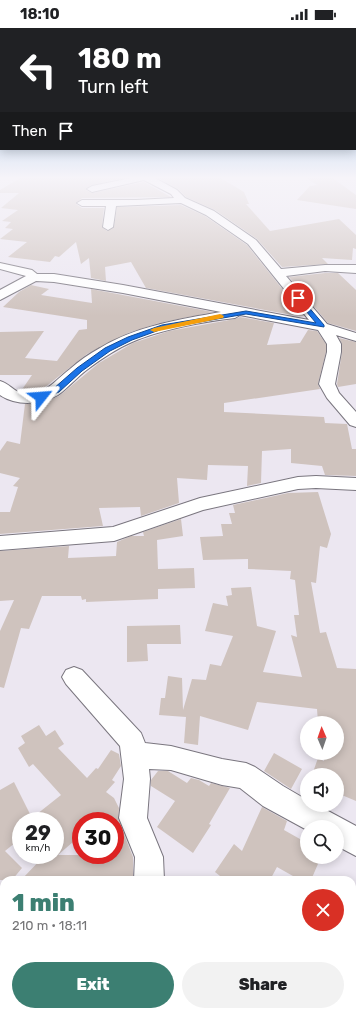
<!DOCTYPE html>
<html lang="en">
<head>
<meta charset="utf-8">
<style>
	body { margin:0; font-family:Rubik,sans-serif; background:#f2f2f2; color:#202124; height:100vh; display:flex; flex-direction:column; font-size:15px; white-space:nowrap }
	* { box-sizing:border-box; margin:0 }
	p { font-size:13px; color:#757577 }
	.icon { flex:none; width:22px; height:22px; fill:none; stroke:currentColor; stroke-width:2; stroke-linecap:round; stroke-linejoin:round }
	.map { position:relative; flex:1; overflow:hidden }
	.sheet { position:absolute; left:0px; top:848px; width:356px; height:140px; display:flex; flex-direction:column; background:#fff; border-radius:12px 12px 0 0; box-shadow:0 2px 10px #0003 }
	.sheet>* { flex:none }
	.banner { position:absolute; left:0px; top:0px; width:356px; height:122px; box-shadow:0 2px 10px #0003; background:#202124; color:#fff; overflow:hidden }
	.needle { width:26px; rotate:358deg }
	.buttons { position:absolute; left:300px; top:688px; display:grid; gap:8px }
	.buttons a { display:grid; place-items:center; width:44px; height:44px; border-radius:50%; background:#fff; box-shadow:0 2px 10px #0003; font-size:20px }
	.speed { position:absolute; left:12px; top:784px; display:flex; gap:8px; font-size:20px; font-weight:700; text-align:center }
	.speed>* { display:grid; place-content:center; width:52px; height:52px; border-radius:50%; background:#fff; box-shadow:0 2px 10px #0003; line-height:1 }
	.speed small { font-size:10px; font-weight:400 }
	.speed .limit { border:6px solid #d22; background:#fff; color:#111 }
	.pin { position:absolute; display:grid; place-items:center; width:34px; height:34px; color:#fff; margin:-17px; border:2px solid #fff; border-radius:50%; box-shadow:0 1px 4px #0007 }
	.me { position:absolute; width:44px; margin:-22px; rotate:62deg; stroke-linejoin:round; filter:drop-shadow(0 0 3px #0008) }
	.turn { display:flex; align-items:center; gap:14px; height:84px; padding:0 12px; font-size:18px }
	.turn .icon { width:52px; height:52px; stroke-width:2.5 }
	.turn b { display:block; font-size:28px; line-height:34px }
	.then { display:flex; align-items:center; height:38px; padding:0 12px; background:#0003; gap:8px; font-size:15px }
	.round { display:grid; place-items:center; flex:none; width:42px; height:42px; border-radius:21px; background:#f2f2f2 }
	.summary { display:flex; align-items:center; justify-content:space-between; height:68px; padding:0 12px }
	h1 { font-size:24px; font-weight:800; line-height:30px; color:#3c7f72 }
	.action { display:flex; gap:8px; margin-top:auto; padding:8px 12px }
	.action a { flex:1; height:46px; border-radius:24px; background:#3c7f72; color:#fff; font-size:16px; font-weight:800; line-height:46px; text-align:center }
	.action a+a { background:#f2f2f2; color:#202124 }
	.status { display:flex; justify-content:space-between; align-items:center; height:28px; padding:0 20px; background:#fff; direction:ltr }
	.status svg { height:11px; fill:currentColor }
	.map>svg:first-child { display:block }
</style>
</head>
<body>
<div class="status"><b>18:10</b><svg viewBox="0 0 49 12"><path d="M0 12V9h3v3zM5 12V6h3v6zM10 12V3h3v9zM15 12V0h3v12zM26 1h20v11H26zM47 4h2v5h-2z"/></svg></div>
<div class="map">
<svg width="356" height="988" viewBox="0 0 356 988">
	<rect width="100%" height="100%" fill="#ece7f1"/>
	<!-- building -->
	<path fill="#cfc3be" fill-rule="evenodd" d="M22 149H128L91 157 86 162 92 165 144 154 171 169 82 170 76 176 82 180H104L102 199 107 203 114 199 117 179 181 177 205 188 247 217 304 288 292 287 146 260 131 234 105 239 106 253 91 250 89 230 81 236 76 214 59 229 55 228 50 234 8 229 27 214 0 211 13 201 5 200 11 194 2 193 18 182 1 180 19 165H0V162Z
		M156 149H219L244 164 249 176H246L270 203 339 191 356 207V221L353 220 352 232 322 230 328 236 282 239 257 211 215 182 186 169 178 161Z
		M331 149 356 167V181L297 172 310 158 317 157 306 150Z
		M325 245H338L356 262V303L328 295 289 249Z
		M31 257 49 261 41 267 92 275 91 261 213 284 159 295 128 305 87 326 44 360 36 364H27L21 363 32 347H0V304L44 303 25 330 57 333 79 302 87 301V292L3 279 19 264Z
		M240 289 274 295 267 317 300 315 308 302 317 303 326 316V324L318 356 320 361 224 375V384L324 389 325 395 347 396 352 421H356V448L325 447 322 438 291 435V421L262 423 261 455 247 458 248 438 208 437 207 452 177 450 179 475 141 488 140 479 99 480 103 498 0 506V484H10L18 459 13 458 20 450 0 445V423L7 413 20 416 25 376 44 374 59 368 99 335 133 315 169 303 235 291Z
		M339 310 356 314V356L338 359 337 356 342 324V316Z
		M318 464 331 506 327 520 320 518 316 555 311 554 320 605 326 604 337 640 356 641V773L337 765V747H312L318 730 324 733 325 725H337V695H318L317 681 257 674 248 702 200 688 198 717 184 715 186 689 159 687 161 670H165L168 648 182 650 183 682 192 651 206 652 210 636 221 638 233 608 205 603 213 575 228 578 226 568 232 567 231 560 251 559 257 598 276 603 263 644 302 649 291 607 297 609 294 587H299L295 552 290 551 291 543 248 541V531L203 532 200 509 223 508 221 496H232L229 485H235L233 477 288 465Z
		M181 491 183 508 157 512 158 541 194 540 195 560 158 561V571L86 574V571L82 572 81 568H42L29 601 21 600 4 660 0 659V603L14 572 0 573V523L69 518 68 530 116 528 117 514 131 508H144L143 504Z
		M180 597 181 616H147L148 633 127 634V598Z
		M39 697 46 708 55 702 64 716 58 720 87 750 96 740 98 741 111 722 119 726 121 738 112 752 115 754 106 764 114 770 119 780 118 791 133 829V852H21L45 827H55V793H21V810L5 823 22 840 12 852H0V762L14 754 32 790 61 767 33 736 29 739 18 720 25 715 21 708ZM81 793H115V827H58L81 807Z
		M274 725 302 741 291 761 264 743Z
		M158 743H168L187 755 191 750 199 752 209 758 211 755 230 760 209 796 211 797 193 825 157 799 175 773 151 758V752Z
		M262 779 287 793 284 802 307 815V829H321L311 852H300L277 839 270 852H225L215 844 234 816 242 823Z"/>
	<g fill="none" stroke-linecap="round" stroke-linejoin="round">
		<defs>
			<path id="street" d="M136 149H153L177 162 185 170 214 183 256 212 281 241 325 237H356V245L325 243 286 248 327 296 356 305V313L336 307 341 316V324L335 356 339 365 356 384V399L350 397 327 370 319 356 327 324V316L318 302 240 287 235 290C205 293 160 302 132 314 116 321 101 331 88 341 77 349 69 359 58 367 41 377 16 378 0 367V353C14 357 15 370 36 365 49 362 59 349 70 341 79 333 89 326 100 320 136 298 181 291 221 284L123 265 54 254 36 253 0 272V262L26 248 0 241V235L32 242 37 246H54L123 257 309 292 248 216 206 187 181 175 116 178 113 199 108 202 103 199 106 178H82L77 175 82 172H136L174 170 171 166 144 152 92 164 87 161 92 158Z
				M316 448 356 450V462L316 460 298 461 203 482 114 513 0 522V508L113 499 200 470 298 449Z
				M74 639 82 642 141 705 145 715 171 718 222 731 246 735 255 739 283 758 307 772V777H317L356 798V828L337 818V799H307V802L263 778 240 760 222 757 171 742 149 741 150 751 147 790 163 829 164 852H134L135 829 119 790 124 751 120 718 66 656 62 649 66 642Z
				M187 984H224L226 988H189Z"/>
		</defs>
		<!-- street casing -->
		<use href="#street" stroke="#7a767f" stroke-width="2"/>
		<!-- street -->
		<use href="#street" fill="#fff" fill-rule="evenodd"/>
	</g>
	<!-- sky -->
	<linearGradient id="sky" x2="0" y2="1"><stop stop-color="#7fb2e4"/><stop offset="0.52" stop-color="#f6f4f9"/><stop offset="1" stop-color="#f6f4f9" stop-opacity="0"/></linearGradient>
	<rect width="356" height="288" fill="url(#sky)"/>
	<!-- route -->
	<path fill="#1a73e8" stroke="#114b97" d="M296 269H300L324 297V299L246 286 165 300 132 312 110 323 82 343 59 364 41 371 37 369 53 361 77 340 105 320 128 309 162 297 246 283 316 295 296 271Z"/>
	<!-- slow -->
	<path fill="#f59e0b" d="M220 286 224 288 223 290 154 304 150 302 154 300Z"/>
</svg>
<div class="buttons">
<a><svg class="needle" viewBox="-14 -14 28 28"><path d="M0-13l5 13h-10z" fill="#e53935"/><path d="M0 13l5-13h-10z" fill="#757577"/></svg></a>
<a><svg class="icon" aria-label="sound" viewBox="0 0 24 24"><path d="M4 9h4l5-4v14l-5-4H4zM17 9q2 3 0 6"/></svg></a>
<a><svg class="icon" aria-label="search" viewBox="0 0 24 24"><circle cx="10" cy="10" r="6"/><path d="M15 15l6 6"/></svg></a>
</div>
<div class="speed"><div>29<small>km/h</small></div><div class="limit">30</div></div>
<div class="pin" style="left:298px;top:270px;background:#d93025"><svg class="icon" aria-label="arrive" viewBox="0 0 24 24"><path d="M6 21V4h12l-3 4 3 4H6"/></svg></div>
<svg class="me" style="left:41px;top:369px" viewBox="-20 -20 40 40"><path d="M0-17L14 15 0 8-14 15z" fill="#1a73e8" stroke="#fff" stroke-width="4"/></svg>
<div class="banner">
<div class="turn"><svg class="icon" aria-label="left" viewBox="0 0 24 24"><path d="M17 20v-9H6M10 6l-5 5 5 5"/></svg><div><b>180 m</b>Turn left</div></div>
<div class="then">Then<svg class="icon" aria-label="arrive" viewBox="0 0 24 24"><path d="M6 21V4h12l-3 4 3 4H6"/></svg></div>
</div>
<section class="sheet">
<div class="summary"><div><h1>1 min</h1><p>210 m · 18:11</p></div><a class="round" style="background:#d93025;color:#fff"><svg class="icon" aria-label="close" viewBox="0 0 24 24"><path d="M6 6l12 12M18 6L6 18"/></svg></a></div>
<div class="action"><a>Exit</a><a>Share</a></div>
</section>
</div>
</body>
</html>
